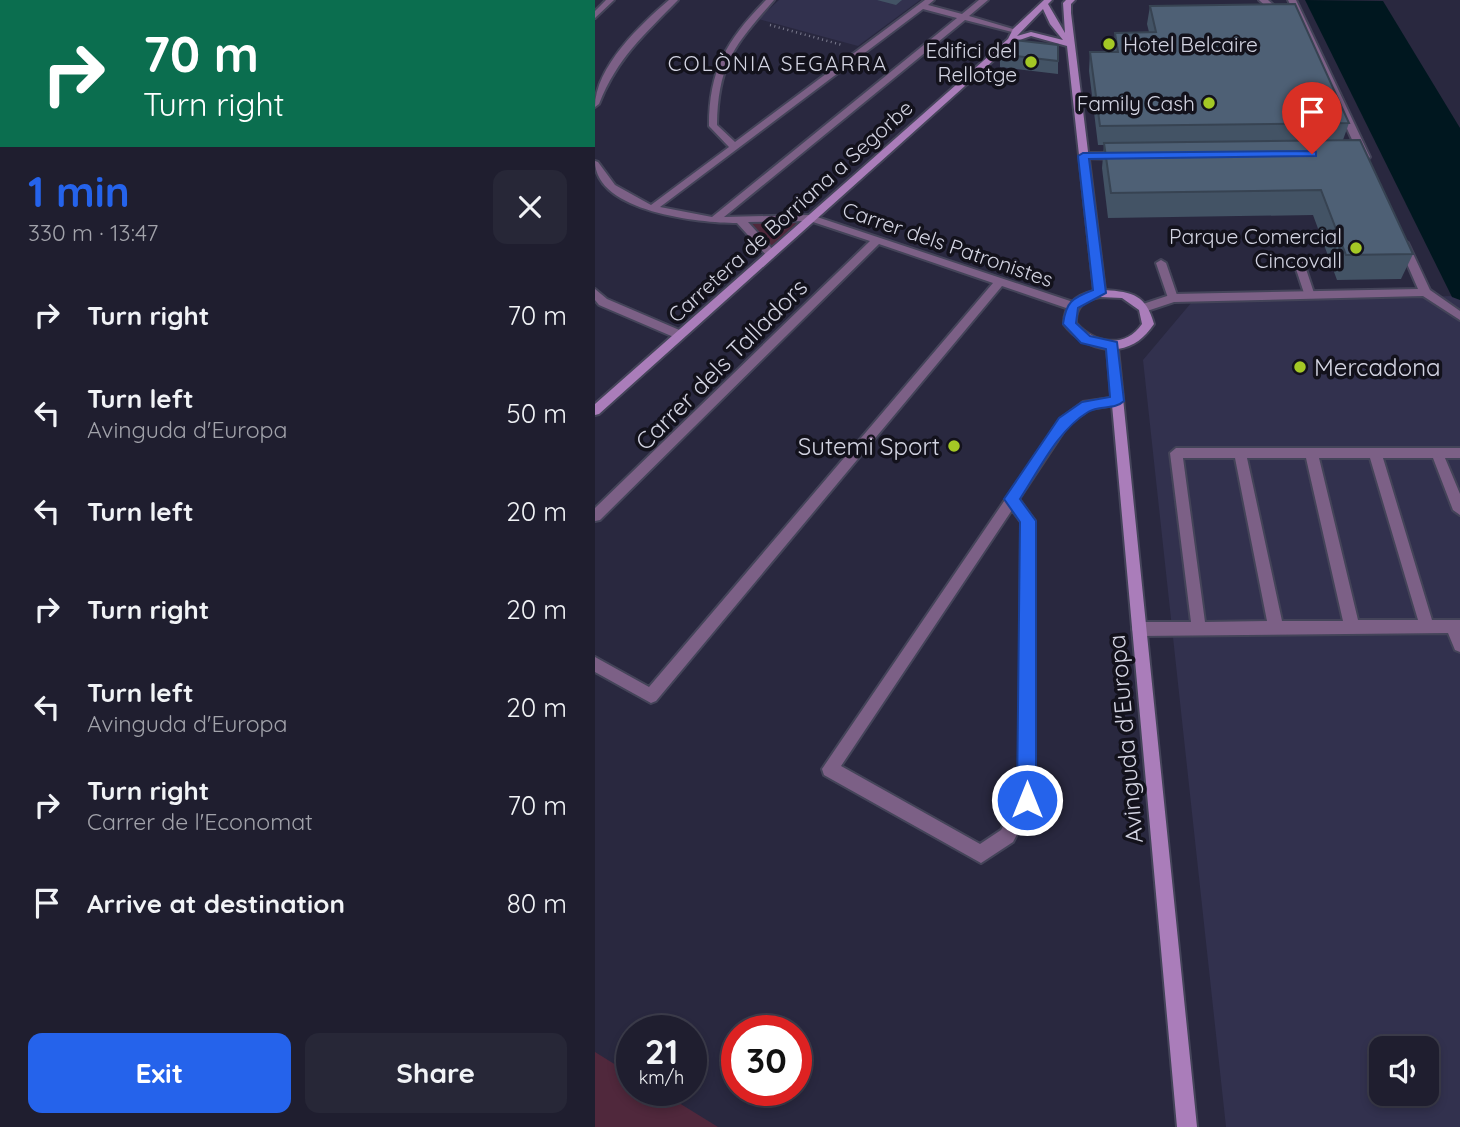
<!DOCTYPE html>
<html lang="en">
<head>
<meta charset="utf-8">
<style>
	body { margin:0; font-family:Quicksand,sans-serif; background:#272737; color:#f1f3f6; height:100vh; display:flex; flex-direction:column; font-size:26px; white-space:nowrap }
	* { box-sizing:border-box; margin:0 }
	p { font-size:23px; color:#a1a2aa }
	.icon { flex:none; width:38px; height:38px; fill:none; stroke:currentColor; stroke-width:2; stroke-linecap:round; stroke-linejoin:round }
	.map { position:relative; flex:1; overflow:hidden }
	.details { display:flex; flex-direction:column; background:#1f1e2f; width:595px }
	.details>* { flex:none }
	.guide { background:#0b6e4f; color:#fff; overflow:hidden }
	.tools { position:absolute; left:774px; top:1036px; display:grid; gap:14px }
	.tools a { display:grid; place-items:center; width:70px; height:70px; border-radius:14px; background:#1f1e2f; box-shadow:0 4px 10px #0003,0 0 0 2px #3c3c4b; font-size:35px }
	.speed { position:absolute; left:21px; top:1015px; display:flex; gap:14px; font-size:35px; font-weight:700; text-align:center }
	.speed>* { display:grid; place-content:center; width:91px; height:91px; border-radius:50%; background:#1f1e2f; box-shadow:0 4px 10px #0003,0 0 0 2px #3c3c4b; line-height:1 }
	.speed small { font-size:18px; font-weight:400 }
	.speed .limit { border:10px solid #d22; background:#fff; color:#111 }
	.pin { position:absolute; display:grid; place-items:center; width:60px; height:60px; color:#fff; margin:-72px -30px; border-radius:50% 50% 50% 0; rotate:-45deg; box-shadow:0 0 7px #0007 }
	.pin .icon { rotate:45deg }
	.me { position:absolute; width:77px; margin:-38px; rotate:0deg; stroke-linejoin:round; filter:drop-shadow(0 0 5px #0008) }
	.turn { display:flex; align-items:center; gap:24px; height:147px; padding:0 28px; font-size:32px }
	.turn .icon { width:91px; height:91px; stroke-width:2.5 }
	.turn b { display:block; font-size:49px; line-height:60px }
	.round { display:grid; place-items:center; flex:none; width:74px; height:74px; border-radius:14px; background:#272737 }
	.headline { display:flex; align-items:center; justify-content:space-between; height:119px; padding:0 28px }
	h1 { font-size:42px; font-weight:800; line-height:52px; color:#2563eb }
	.primary-button { display:flex; gap:14px; margin-top:auto; padding:14px 28px }
	.primary-button a { flex:1; height:80px; border-radius:14px; background:#2563eb; color:#fff; font-size:28px; font-weight:800; line-height:80px; text-align:center }
	.primary-button a+a { background:#272737; color:#f1f3f6 }
	ul { padding:0; list-style:none }
	li { display:flex; align-items:center; gap:21px; height:98px; padding:0 28px }
	li div { flex:1 }
	li b { display:block; font-size:26px }
	li em { font-style:normal }
	main { display:flex; flex:1; min-height:0 }
	.map>svg:first-child { display:block }
</style>
</head>
<body>
<main>
<section class="details">
<div class="guide">
<div class="turn"><svg class="icon" aria-label="right" viewBox="0 0 24 24"><path d="M7 20v-9h11M14 6l5 5-5 5"/></svg><div><b>70 m</b>Turn right</div></div>
</div>
<div class="headline"><div><h1>1 min</h1><p>330 m · 13:47</p></div><a class="round"><svg class="icon" aria-label="close" viewBox="0 0 24 24"><path d="M6 6l12 12M18 6L6 18"/></svg></a></div>
<ul>
<li><svg class="icon" aria-label="right" viewBox="0 0 24 24"><path d="M7 20v-9h11M14 6l5 5-5 5"/></svg><div><b>Turn right</b></div><em>70 m</em></li>
<li><svg class="icon" aria-label="left" viewBox="0 0 24 24"><path d="M17 20v-9H6M10 6l-5 5 5 5"/></svg><div><b>Turn left</b><p>Avinguda d'Europa</p></div><em>50 m</em></li>
<li><svg class="icon" aria-label="left" viewBox="0 0 24 24"><path d="M17 20v-9H6M10 6l-5 5 5 5"/></svg><div><b>Turn left</b></div><em>20 m</em></li>
<li><svg class="icon" aria-label="right" viewBox="0 0 24 24"><path d="M7 20v-9h11M14 6l5 5-5 5"/></svg><div><b>Turn right</b></div><em>20 m</em></li>
<li><svg class="icon" aria-label="left" viewBox="0 0 24 24"><path d="M17 20v-9H6M10 6l-5 5 5 5"/></svg><div><b>Turn left</b><p>Avinguda d'Europa</p></div><em>20 m</em></li>
<li><svg class="icon" aria-label="right" viewBox="0 0 24 24"><path d="M7 20v-9h11M14 6l5 5-5 5"/></svg><div><b>Turn right</b><p>Carrer de l'Economat</p></div><em>70 m</em></li>
<li><svg class="icon" aria-label="arrive" viewBox="0 0 24 24"><path d="M6 21V4h12l-3 4 3 4H6"/></svg><div><b>Arrive at destination</b></div><em>80 m</em></li>
</ul>
<div class="primary-button"><a>Exit</a><a>Share</a></div>
</section>
<div class="map">
<svg width="865" height="1127" viewBox="0 0 865 1127">
	<rect width="100%" height="100%" fill="#29283f"/>
	<!-- built -->
	<path fill="#32314e" fill-rule="evenodd" d="M184 0H325L263 46 163 19Z
		M858 296 865 298V1127H631L548 360 596 303ZM786 1048H831V1094H786Z"/>
	<!-- green -->
	<path fill="#50283c" d="M216 218 176 254 144 219Z
		M0 1052 37 1075V1090H63L123 1127H0Z"/>
	<!-- water -->
	<path fill="#00171f" d="M710 0 788 1 865 128V300L857 297Z"/>
	<g fill="none" stroke-linecap="round" stroke-linejoin="round">
		<defs>
			<path id="lane" d="M664 0H673L686 12 687 22H681L678 13Z
				M703 257 708 260 719 293 718 296H710L698 260Z
				M566 260 571 263 583 298 582 301 578 302 573 298 561 263Z
				M581 448H865V458H850L865 494V515L858 510 838 458H788L837 620H865V652L860 650 853 633 544 636 539 634 537 629 539 624 544 622H596L575 453ZM588 458H640L672 621 610 622ZM652 458H711L748 621H687ZM724 458H775L823 620H763Z"/>
			<path id="street" d="M11 0H19L0 18V11Z
				M74 0H83C50 34 22 58 4 104L0 107C0 67 46 24 74 0Z
				M171 0H179C140 45 123 63 122 125L140 142 330 0H339L333 5 367 14 384 0H393L374 16 425 31 421 33 370 20 129 217 216 215 481 303 483 306 477 310 407 286 61 701 56 703 0 672V657L54 687 398 283 284 244 5 520 0 521V508L275 241 215 221 153 222 180 252 181 254 176 257 172 256 142 223C105 223 0 212 0 161L3 162 20 185 56 205 134 147 114 126C114 69 132 40 171 0ZM328 9 362 18 117 217 65 207Z
				M693 0H701L775 157 773 159 765 157Z
				M488 153H525L530 156 525 159 485 158V154Z
				M808 240 813 243 835 290 865 311V320L828 296 579 302 549 312 543 308 545 305 578 294 823 289 803 243Z
				M0 289 12 299 89 332 91 335 85 339 81 338 4 305 0 300Z
				M522 397 528 401 526 404 495 409 473 425 424 499 440 521V800L418 842 386 863 229 775 227 769 465 419 488 402ZM417 510 426 522 424 798 406 830 385 844 246 766Z"/>
			<path id="secondary" d="M449 0H457L453 4 470 33 468 3 471 0H480L476 4V13L510 290C538 292 551 295 559 324 549 338 540 346 523 349L602 1127H582L512 349C494 346 480 339 469 324 469 304 481 295 499 291L472 46 436 36 419 42 4 414 0 415V404L413 39 418 29ZM448 9 455 24 468 40 436 32 422 36ZM505 297 527 298 544 310 547 324C530 349 500 344 481 323 480 306 490 300 505 297Z"/>
		</defs>
		<!-- lane casing -->
		<use href="#lane" stroke="#444459" stroke-width="4"/>
		<!-- street casing -->
		<use href="#street" stroke="#444459" stroke-width="4"/>
		<!-- secondary casing -->
		<use href="#secondary" stroke="#444459" stroke-width="4"/>
		<!-- path -->
		<path stroke="#7b7b8e" stroke-width="2.5" stroke-dasharray="1 3.5" stroke-linecap="butt" d="M175 25 247 45"/>
		<!-- lane -->
		<use href="#lane" fill="#7c6086" fill-rule="evenodd"/>
		<!-- street -->
		<use href="#street" fill="#7c6086" fill-rule="evenodd"/>
		<!-- secondary -->
		<use href="#secondary" fill="#aa7dba" fill-rule="evenodd"/>
	</g>
	<!-- wall -->
	<path fill="#435365" d="M282 0H307L301 5Z
		M555 6 754 123 748 140 818 254 806 279 742 280 718 215 513 218 507 168 509 145H503L494 71 495 52H518L520 33 554 32 552 24Z
		M463 45V74L405 67V54Z"/>
	<!-- building -->
	<path fill="#4e6075" stroke="#374352" stroke-width="2" d="M700 4 754 123 505 126 495 52H523L520 33 561 32 555 6Z
		M419 40 463 45V61L405 54Z
		M765 140 818 254 751 255 726 190 516 193 509 143Z"/>
	<!-- route -->
	<path fill="#2563eb" stroke="#184099" stroke-width="2" d="M717 151 721 152V156L494 159 511 293 483 308 481 323 495 336 522 342 529 401C520 410 504 405 493 412 463 430 444 470 425 499L441 521V800L438 807 432 810 425 807 422 800 425 522 409 499 464 418 487 402 515 397 511 349 486 343 468 324C471 302 477 298 498 290L483 156 488 153Z"/>
	<!-- markers -->
	<g fill="#a4c825" stroke="#13121c" stroke-width="2.5">
		<circle cx="514" cy="44" r="7"/>
		<circle cx="436" cy="62" r="7"/>
		<circle cx="614" cy="103" r="7"/>
		<circle cx="761" cy="248" r="7"/>
		<circle cx="705" cy="367" r="7"/>
		<circle cx="359" cy="446" r="7"/>
	</g>
	<g text-anchor="middle" dominant-baseline="central" stroke-width="7" stroke-linejoin="round" paint-order="stroke">
		<!-- far-poi labels -->
		<g font-size="21" fill="#d3d4e2" stroke="#13121c" text-anchor="end">
			<text x="528" y="44" text-anchor="start">Hotel Belcaire</text>
			<text x="422" y="50">Edifici del<tspan x="422" dy="24">Rellotge</tspan></text>
			<text x="600" y="103">Family Cash</text>
			<text x="747" y="236">Parque Comercial<tspan x="747" dy="24">Cincovall</tspan></text>
		</g>
		<!-- far-neighbourhood labels -->
		<g font-size="21" letter-spacing="2" fill="#d3d4e2" stroke="#13121c">
			<text x="183" y="63">COLÒNIA SEGARRA</text>
		</g>
		<!-- far-street labels -->
		<g font-size="21" fill="#d3d4e2" stroke="#13121c">
			<text transform="translate(195 211) rotate(-42)">Carretera de Borriana a Segorbe</text>
			<text transform="translate(353 244) rotate(19)">Carrer dels Patronistes</text>
		</g>
		<!-- street labels -->
		<g font-size="24" fill="#d3d4e2" stroke="#13121c">
			<text transform="translate(126 364) rotate(-45)">Carrer dels Talladors</text>
			<text transform="translate(530 739) rotate(-95)">Avinguda d'Europa</text>
		</g>
		<!-- poi labels -->
		<g font-size="24" fill="#d3d4e2" stroke="#13121c" text-anchor="start">
			<text x="719" y="367">Mercadona</text>
			<text x="345" y="446" text-anchor="end">Sutemi Sport</text>
		</g>
	</g>
</svg>
<div class="tools">
<a><svg class="icon" aria-label="sound" viewBox="0 0 24 24"><path d="M4 9h4l5-4v14l-5-4H4zM17 9q2 3 0 6"/></svg></a>
</div>
<div class="speed"><div>21<small>km/h</small></div><div class="limit">30</div></div>
<div class="pin" style="left:717px;top:154px;background:#d93025"><svg class="icon" aria-label="arrive" viewBox="0 0 24 24"><path d="M6 21V4h12l-3 4 3 4H6"/></svg></div>
<svg class="me" style="left:432px;top:800px" viewBox="-20 -20 40 40"><circle r="17" fill="#2563eb" stroke="#fff" stroke-width="3"/><path d="M0-11L8 9 0 5-8 9z" fill="#fff"/></svg>
</div>
</main>
</body>
</html>
